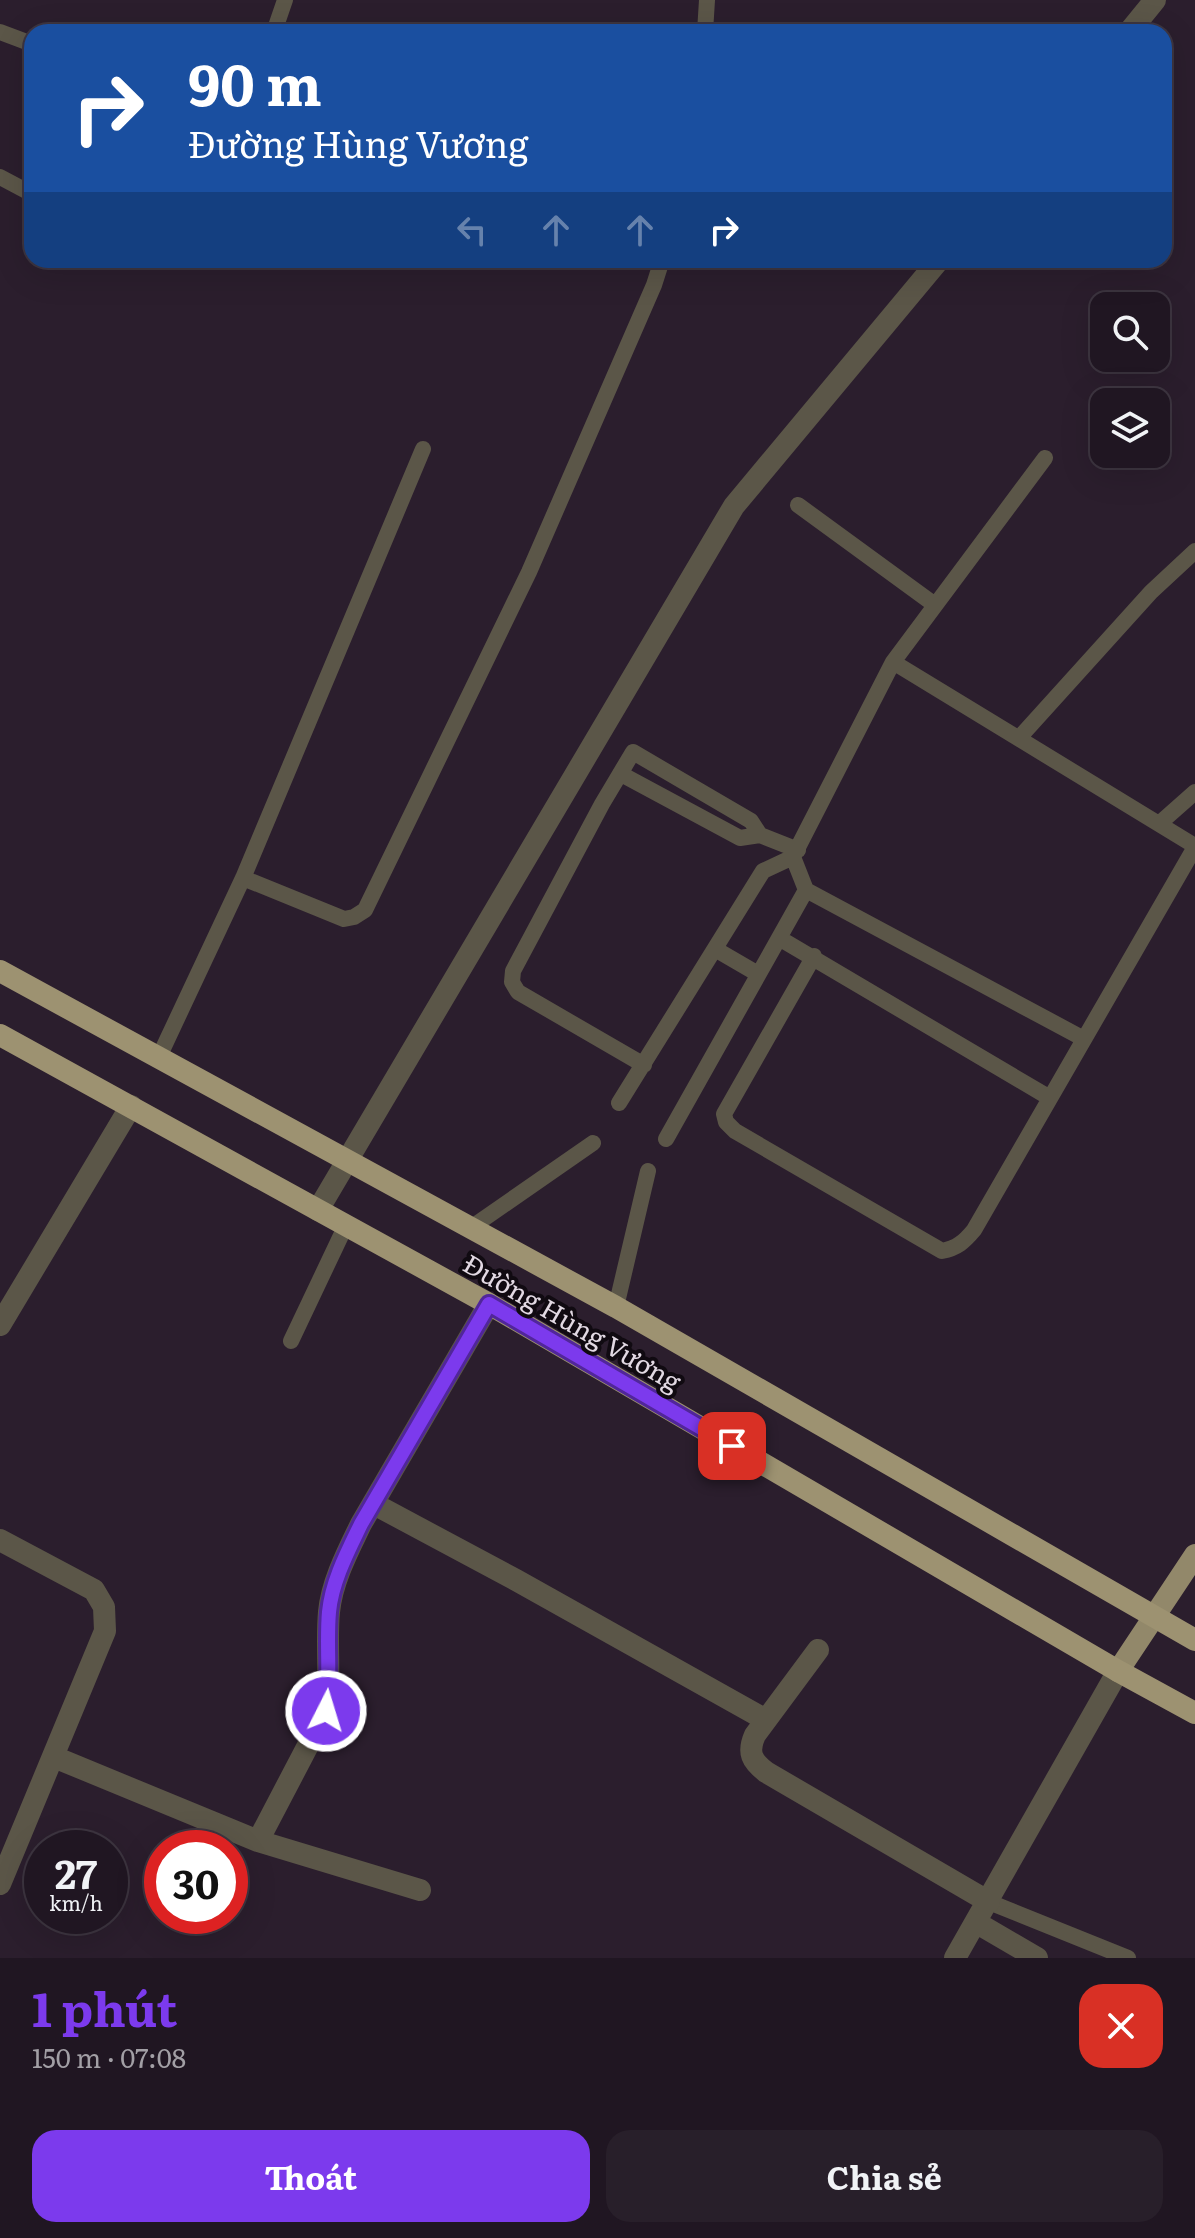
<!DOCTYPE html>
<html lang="vi">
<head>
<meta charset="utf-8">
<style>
	body { margin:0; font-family:Literata,serif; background:#281f2a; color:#f1f3f6; height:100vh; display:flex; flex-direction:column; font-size:30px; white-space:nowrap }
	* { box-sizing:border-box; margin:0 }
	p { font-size:26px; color:#a29fa5 }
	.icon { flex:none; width:44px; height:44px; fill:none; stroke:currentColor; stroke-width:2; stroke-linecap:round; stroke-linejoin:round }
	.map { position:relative; height:1958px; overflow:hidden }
	.panel { display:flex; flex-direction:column; background:#201622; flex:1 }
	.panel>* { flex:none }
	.hud { position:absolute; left:24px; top:24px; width:1148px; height:244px; border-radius:24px; box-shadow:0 8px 32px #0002,0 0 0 2px #3d3540; background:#1a4fa0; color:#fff; overflow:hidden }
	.fabs { position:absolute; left:1090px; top:292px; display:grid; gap:16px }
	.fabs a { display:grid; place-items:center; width:80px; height:80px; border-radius:16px; background:#201622; box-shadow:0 8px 32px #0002,0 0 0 2px #3d3540; font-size:40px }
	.speed { position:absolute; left:24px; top:1830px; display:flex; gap:16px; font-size:40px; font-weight:700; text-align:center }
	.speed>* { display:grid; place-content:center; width:104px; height:104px; border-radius:50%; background:#201622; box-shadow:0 8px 32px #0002,0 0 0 2px #3d3540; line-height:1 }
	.speed small { font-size:20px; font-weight:400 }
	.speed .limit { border:12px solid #d22; background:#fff; color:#111 }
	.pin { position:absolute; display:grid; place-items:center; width:68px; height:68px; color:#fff; margin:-34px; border-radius:16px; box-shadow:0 4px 12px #0006 }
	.me { position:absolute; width:88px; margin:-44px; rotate:5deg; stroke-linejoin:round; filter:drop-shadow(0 0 6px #0008) }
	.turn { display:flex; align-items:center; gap:28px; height:168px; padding:0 32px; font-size:36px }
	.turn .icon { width:104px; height:104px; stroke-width:2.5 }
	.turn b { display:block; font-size:56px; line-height:68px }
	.lanes { display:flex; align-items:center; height:76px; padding:0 32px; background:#0003; justify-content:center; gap:40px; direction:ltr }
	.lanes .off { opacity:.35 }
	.round { display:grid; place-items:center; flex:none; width:84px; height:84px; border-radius:24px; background:#281f2a }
	.headline { display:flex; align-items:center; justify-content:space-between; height:136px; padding:0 32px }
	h1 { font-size:48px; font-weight:700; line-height:60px; color:#7c3aed }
	.button { display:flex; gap:16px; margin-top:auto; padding:16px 32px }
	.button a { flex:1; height:92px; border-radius:24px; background:#7c3aed; color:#fff; font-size:32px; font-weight:700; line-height:92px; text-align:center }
	.button a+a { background:#281f2a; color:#f1f3f6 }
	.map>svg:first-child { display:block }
</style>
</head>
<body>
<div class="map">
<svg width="1195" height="1958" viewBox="0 0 1195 1958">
	<rect width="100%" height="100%" fill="#2b1e2d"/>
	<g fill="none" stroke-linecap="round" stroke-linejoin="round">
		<!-- service -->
		<path stroke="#5b5648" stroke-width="16" d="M0 32 32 44
			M274 32 285 0
			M705 32 707 0
			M0 177 32 194
			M798 505 935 605
			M893 662 1195 846
			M1019 738 1151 592 1195 551
			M621 774 740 838 760 835 798 850
			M1160 823 1195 792
			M243 878 344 919 354 917 365 910 529 572 654 285 662 260
			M806 890 1084 1039
			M779 938 1050 1098
			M715 949 758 974
			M814 956 724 1114 726 1122 735 1131 942 1251C957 1248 964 1242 974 1230L1195 847
			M159 1057 243 878 423 449
			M644 1065 518 992 512 982 513 971 602 804 633 752 751 821 760 835
			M619 1103 763 871 793 857 893 662 1045 458
			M666 1139 806 890 793 857
			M472 1227 593 1143
			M616 1307 648 1171
			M291 1341 346 1225
			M989 1902 1128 1958"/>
		<!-- minor -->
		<path stroke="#5b5648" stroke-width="22" d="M1129 32 1155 0
			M318 1210 734 506 939 260
			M0 1325 131 1106
			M374 1504 516 1580 766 1720
			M0 1540 94 1590 104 1607 105 1631 0 1884
			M818 1650 755 1735C747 1753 752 1761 766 1772L989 1902
			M54 1757 258 1841 420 1890
			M258 1841 326 1711C331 1678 326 1645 329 1612 332 1581 348 1551 361 1524L489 1304
			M977 1923 1037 1958
			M955 1958 1118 1671"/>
		<!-- primary -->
		<path stroke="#92886a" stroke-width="22" d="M1118 1671 1195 1555"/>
		<!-- trunk -->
		<path stroke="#9d9271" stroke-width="22" d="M0 971 616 1307 1195 1640
			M0 1035 489 1304 1118 1671 1195 1713"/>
	</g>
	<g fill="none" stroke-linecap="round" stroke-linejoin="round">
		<defs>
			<path id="route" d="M326 1711C331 1678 326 1645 329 1612 332 1581 348 1551 361 1524L489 1304 732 1446"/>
		</defs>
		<!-- route casing -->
		<use href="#route" stroke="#51269a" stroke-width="20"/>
		<!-- route -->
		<use href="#route" stroke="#7c3aed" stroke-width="14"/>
	</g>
	<g text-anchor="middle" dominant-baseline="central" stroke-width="8" stroke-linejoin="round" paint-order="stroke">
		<!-- street labels -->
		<g font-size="26" fill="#e2d9e3" stroke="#100a11">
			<text transform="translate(573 1321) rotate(30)">Đường Hùng Vương</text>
		</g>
	</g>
</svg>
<div class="fabs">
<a><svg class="icon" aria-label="search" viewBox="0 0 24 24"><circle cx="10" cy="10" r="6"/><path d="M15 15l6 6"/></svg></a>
<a><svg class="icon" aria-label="layers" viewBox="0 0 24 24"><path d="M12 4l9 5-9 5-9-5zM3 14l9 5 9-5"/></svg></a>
</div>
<div class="speed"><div>27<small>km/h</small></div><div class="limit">30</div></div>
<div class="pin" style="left:732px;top:1446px;background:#d93025"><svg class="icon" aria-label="arrive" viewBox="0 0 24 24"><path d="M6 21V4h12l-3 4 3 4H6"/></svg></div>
<svg class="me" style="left:326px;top:1711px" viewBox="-20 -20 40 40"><circle r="17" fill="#7c3aed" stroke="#fff" stroke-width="3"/><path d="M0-11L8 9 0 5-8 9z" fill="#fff"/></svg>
<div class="hud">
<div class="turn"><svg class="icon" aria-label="right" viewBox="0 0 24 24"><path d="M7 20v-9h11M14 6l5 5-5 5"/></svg><div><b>90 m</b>Đường Hùng Vương</div></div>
<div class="lanes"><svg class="icon off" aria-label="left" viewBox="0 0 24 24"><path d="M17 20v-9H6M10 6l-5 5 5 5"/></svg><svg class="icon off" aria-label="ahead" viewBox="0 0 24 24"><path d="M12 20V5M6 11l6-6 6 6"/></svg><svg class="icon off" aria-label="ahead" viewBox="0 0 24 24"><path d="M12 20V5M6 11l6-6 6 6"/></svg><svg class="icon" aria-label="right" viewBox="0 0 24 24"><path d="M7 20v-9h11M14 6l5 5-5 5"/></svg></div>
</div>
</div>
<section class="panel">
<div class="headline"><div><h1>1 phút</h1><p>150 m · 07:08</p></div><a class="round" style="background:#d93025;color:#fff"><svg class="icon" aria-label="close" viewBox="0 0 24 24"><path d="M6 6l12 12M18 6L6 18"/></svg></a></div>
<div class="button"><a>Thoát</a><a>Chia sẻ</a></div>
</section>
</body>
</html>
